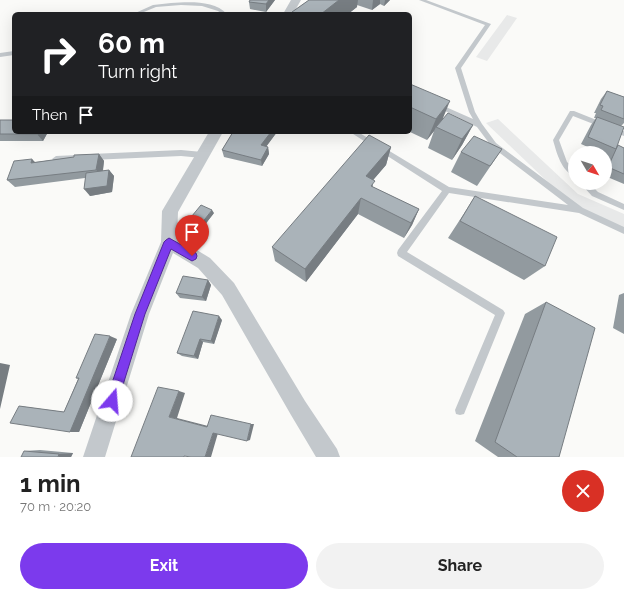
<!DOCTYPE html>
<html lang="en">
<head>
<meta charset="utf-8">
<style>
	body { margin:0; font-family:Raleway,sans-serif; background:#f2f2f2; color:#222; height:100vh; display:flex; flex-direction:column; font-size:15px; white-space:nowrap }
	* { box-sizing:border-box; margin:0 }
	p { font-size:13px; color:#767676 }
	.icon { flex:none; width:22px; height:22px; fill:none; stroke:currentColor; stroke-width:2; stroke-linecap:round; stroke-linejoin:round }
	.map { position:relative; height:457px; overflow:hidden }
	.side { display:flex; flex-direction:column; background:#fff; flex:1 }
	.side>* { flex:none }
	.guide { position:absolute; left:12px; top:12px; width:400px; height:122px; border-radius:6px; box-shadow:0 4px 16px #0002; background:#202124; color:#fff; overflow:hidden }
	.needle { width:26px; rotate:129deg }
	.buttons { position:absolute; left:568px; top:146px; display:grid; gap:8px }
	.buttons a { display:grid; place-items:center; width:44px; height:44px; border-radius:50%; background:#fff; box-shadow:0 4px 16px #0002; font-size:20px }
	.pin { position:absolute; display:grid; place-items:center; width:34px; height:34px; color:#fff; margin:-41px -17px; border-radius:50% 50% 50% 0; rotate:-45deg; box-shadow:0 0 4px #0007 }
	.pin .icon { rotate:45deg }
	.me { position:absolute; width:44px; margin:-22px; rotate:18deg; stroke-linejoin:round; filter:drop-shadow(0 0 3px #0008) }
	.turn { display:flex; align-items:center; gap:14px; height:84px; padding:0 20px; font-size:18px }
	.turn .icon { width:52px; height:52px; stroke-width:2.5 }
	.turn b { display:block; font-size:28px; line-height:34px }
	.then { display:flex; align-items:center; height:38px; padding:0 20px; background:#0003; gap:8px; font-size:15px }
	.round { display:grid; place-items:center; flex:none; width:42px; height:42px; border-radius:21px; background:#f2f2f2 }
	.overview { display:flex; align-items:center; justify-content:space-between; height:68px; padding:0 20px }
	h1 { font-size:24px; font-weight:700; line-height:30px }
	.primary-button { display:flex; gap:8px; margin-top:auto; padding:8px 20px }
	.primary-button a { flex:1; height:46px; border-radius:24px; background:#7c3aed; color:#fff; font-size:16px; font-weight:700; line-height:46px; text-align:center }
	.primary-button a+a { background:#f2f2f2; color:#222 }
	.map>svg:first-child { display:block }
</style>
</head>
<body>
<div class="map">
<svg width="624" height="457" viewBox="0 0 624 457">
	<rect width="100%" height="100%" fill="#fafaf8"/>
	<!-- built -->
	<path fill="#e8e9e9" d="M507 15 517 18 487 61 476 57Z
		M498 119 578 194 624 214V229L574 207 486 123Z"/>
	<g fill="none" stroke-linecap="round" stroke-linejoin="round">
		<!-- service -->
		<path fill="#c3c8cc" fill-rule="evenodd" d="M419 0H426L491 24 461 68 475 112 482 124 496 143 583 208 624 227V234L579 213 449 193 407 252 503 310 505 313 464 414 460 415 456 414 455 410 495 315 398 256 397 253 398 250 442 191 350 132H358L449 187 568 205 492 147 477 127 435 106V104H439L473 119 469 112 455 68 485 25Z
			M171 3C189 2 214 0 227 14H222L218 11 202 6 181 5 156 7 139 14H133L153 5Z
			M14 51V55L0 57V53Z
			M570 111H574L624 131V136L573 116 559 140 567 162 575 169V177C561 170 557 154 553 140Z
			M181 150 202 152 205 155 202 158 181 156 91 160 88 157 91 154Z
			M78 155 82 158C77 163 57 164 52 159L56 156Z
			M580 183H589L598 192 624 204V210L592 196Z"/>
		<!-- minor -->
		<path fill="#c3c8cc" fill-rule="evenodd" d="M291 0H301L293 14H283Z
			M209 132H223L178 212 177 238 210 258 234 283 305 401 337 449 340 457H316L291 415 222 295 198 268 173 253 149 314 105 457H83L131 314 161 242 162 211Z"/>
	</g>
	<!-- wall -->
	<path fill="#929a9f" d="M250 0H275L266 12 250 9 249 2Z
		M309 0H390L384 6 380 4 372 10 357 5V7L348 14H292V12Z
		M410 84 443 118 473 125 462 145 452 160 428 148 434 131 427 140 410 132Z
		M607 91 624 97V123L621 126 617 145 624 148V184L605 176V164L608 156 605 155V153H601L581 144 591 125 596 118H594L596 113H594L601 99Z
		M0 120 48 132 43 141H0Z
		M233 132H277L266 147H268L269 154 262 166 224 157 222 150Z
		M391 147 386 165 373 180V187L419 209 412 225 404 238 358 214 306 282 275 261 272 247Z
		M502 149 477 186 451 172 461 152Z
		M99 154 104 161 103 171 109 170 114 176 112 192 90 196 85 178 15 187 7 180 36 162Z
		M475 196 545 266 524 280 448 238 463 215Z
		M214 213 200 231 189 225 187 222Z
		M208 280 211 285 206 301 180 298 176 293Z
		M624 293V334L613 328 619 295Z
		M546 302 559 457H498L475 441 525 314Z
		M222 320 214 344 203 342 198 359 182 356 177 353Z
		M117 339 79 432H70L19 406 64 412 78 379 76 378Z
		M40 450 73 453 71 457 24 451Z"/>
	<!-- shaded-wall -->
	<path fill="#777d82" d="M269 0H275L266 12V4Z
		M339 0H358L357 7 348 14H321Z
		M373 0H380V4L372 10Z
		M385 0H390L384 6Z
		M450 101 441 123 436 127 434 131 427 140 436 119Z
		M473 125 462 145 452 160 462 139Z
		M37 132H48L43 141 37 134Z
		M271 132H277L262 152 261 145Z
		M268 147 269 154 262 166 261 160Z
		M391 147 386 165 362 193 366 176Z
		M99 154 104 161 102 176 96 170Z
		M32 159 39 166 31 163Z
		M109 170 114 176 112 192 90 196 84 189Z
		M361 198 358 214 306 282 305 269Z
		M419 209 412 225 404 238 411 223Z
		M212 210 214 213 200 231 198 228Z
		M208 280 211 285 206 301 202 297Z
		M219 316 222 320 214 344 211 341Z
		M110 336 117 339 79 432H70Z
		M200 339 203 342 198 359 194 356Z
		M0 363 10 365 0 409Z
		M179 391 185 393 177 418 212 427H207L169 417Z
		M251 424H254L250 440 247 441Z
		M213 433H218L211 457H205Z
		M73 453 71 457H58L59 454Z"/>
	<!-- building -->
	<path fill="#aab3b9" stroke="#777d82" d="M250 0H269L266 4 249 2Z
		M309 0H339L321 14H297L292 12Z
		M410 84 450 101 436 119 410 107Z
		M607 91 624 97V119L601 110 603 106 600 105Z
		M448 113 473 125 462 139 436 127Z
		M597 117 624 127 616 149 588 137Z
		M0 120H14V132H37V134H0Z
		M233 132H271L261 145 268 147 261 160 222 150Z
		M369 135 391 147 366 176 375 181 371 186 419 209 411 223 361 198 305 269 272 247Z
		M474 136 502 149 490 166 461 152Z
		M618 145 624 148V174L608 167Z
		M99 154 96 170 7 180 14 161 32 159 31 163 74 157V155Z
		M109 170 107 186 84 189 86 173Z
		M475 196 557 237 545 266 460 221Z
		M201 205 212 210 198 228 187 222Z
		M183 276 208 280 202 297 176 293Z
		M546 302 595 328 559 457H517L495 442Z
		M193 311 219 316 211 341 200 339 194 356 177 353Z
		M95 334 110 336 70 432 10 423 19 406 64 412 79 378H76Z
		M158 387 179 391 169 417 207 427 211 415 251 424 247 441 213 433 205 457H191L184 456V457H131Z
		M24 451 59 454 58 457H21Z"/>
	<!-- route -->
	<path fill="#7c3aed" stroke="#51269a" d="M169 238 196 253 197 256 196 259 192 261 171 249 145 314 118 401 116 405 112 407 108 405 106 401 135 314 164 242 166 240Z"/>
</svg>
<div class="buttons">
<a><svg class="needle" viewBox="-14 -14 28 28"><path d="M0-13l5 13h-10z" fill="#e53935"/><path d="M0 13l5-13h-10z" fill="#767676"/></svg></a>
</div>
<div class="pin" style="left:192px;top:256px;background:#d93025"><svg class="icon" aria-label="arrive" viewBox="0 0 24 24"><path d="M6 21V4h12l-3 4 3 4H6"/></svg></div>
<svg class="me" style="left:112px;top:401px" viewBox="-20 -20 40 40"><circle r="19" fill="#fff"/><path d="M0-13L10 11 0 6-10 11z" fill="#7c3aed"/></svg>
<div class="guide">
<div class="turn"><svg class="icon" aria-label="right" viewBox="0 0 24 24"><path d="M7 20v-9h11M14 6l5 5-5 5"/></svg><div><b>60 m</b>Turn right</div></div>
<div class="then">Then<svg class="icon" aria-label="arrive" viewBox="0 0 24 24"><path d="M6 21V4h12l-3 4 3 4H6"/></svg></div>
</div>
</div>
<section class="side">
<div class="overview"><div><h1>1 min</h1><p>70 m · 20:20</p></div><a class="round" style="background:#d93025;color:#fff"><svg class="icon" aria-label="close" viewBox="0 0 24 24"><path d="M6 6l12 12M18 6L6 18"/></svg></a></div>
<div class="primary-button"><a>Exit</a><a>Share</a></div>
</section>
</body>
</html>
